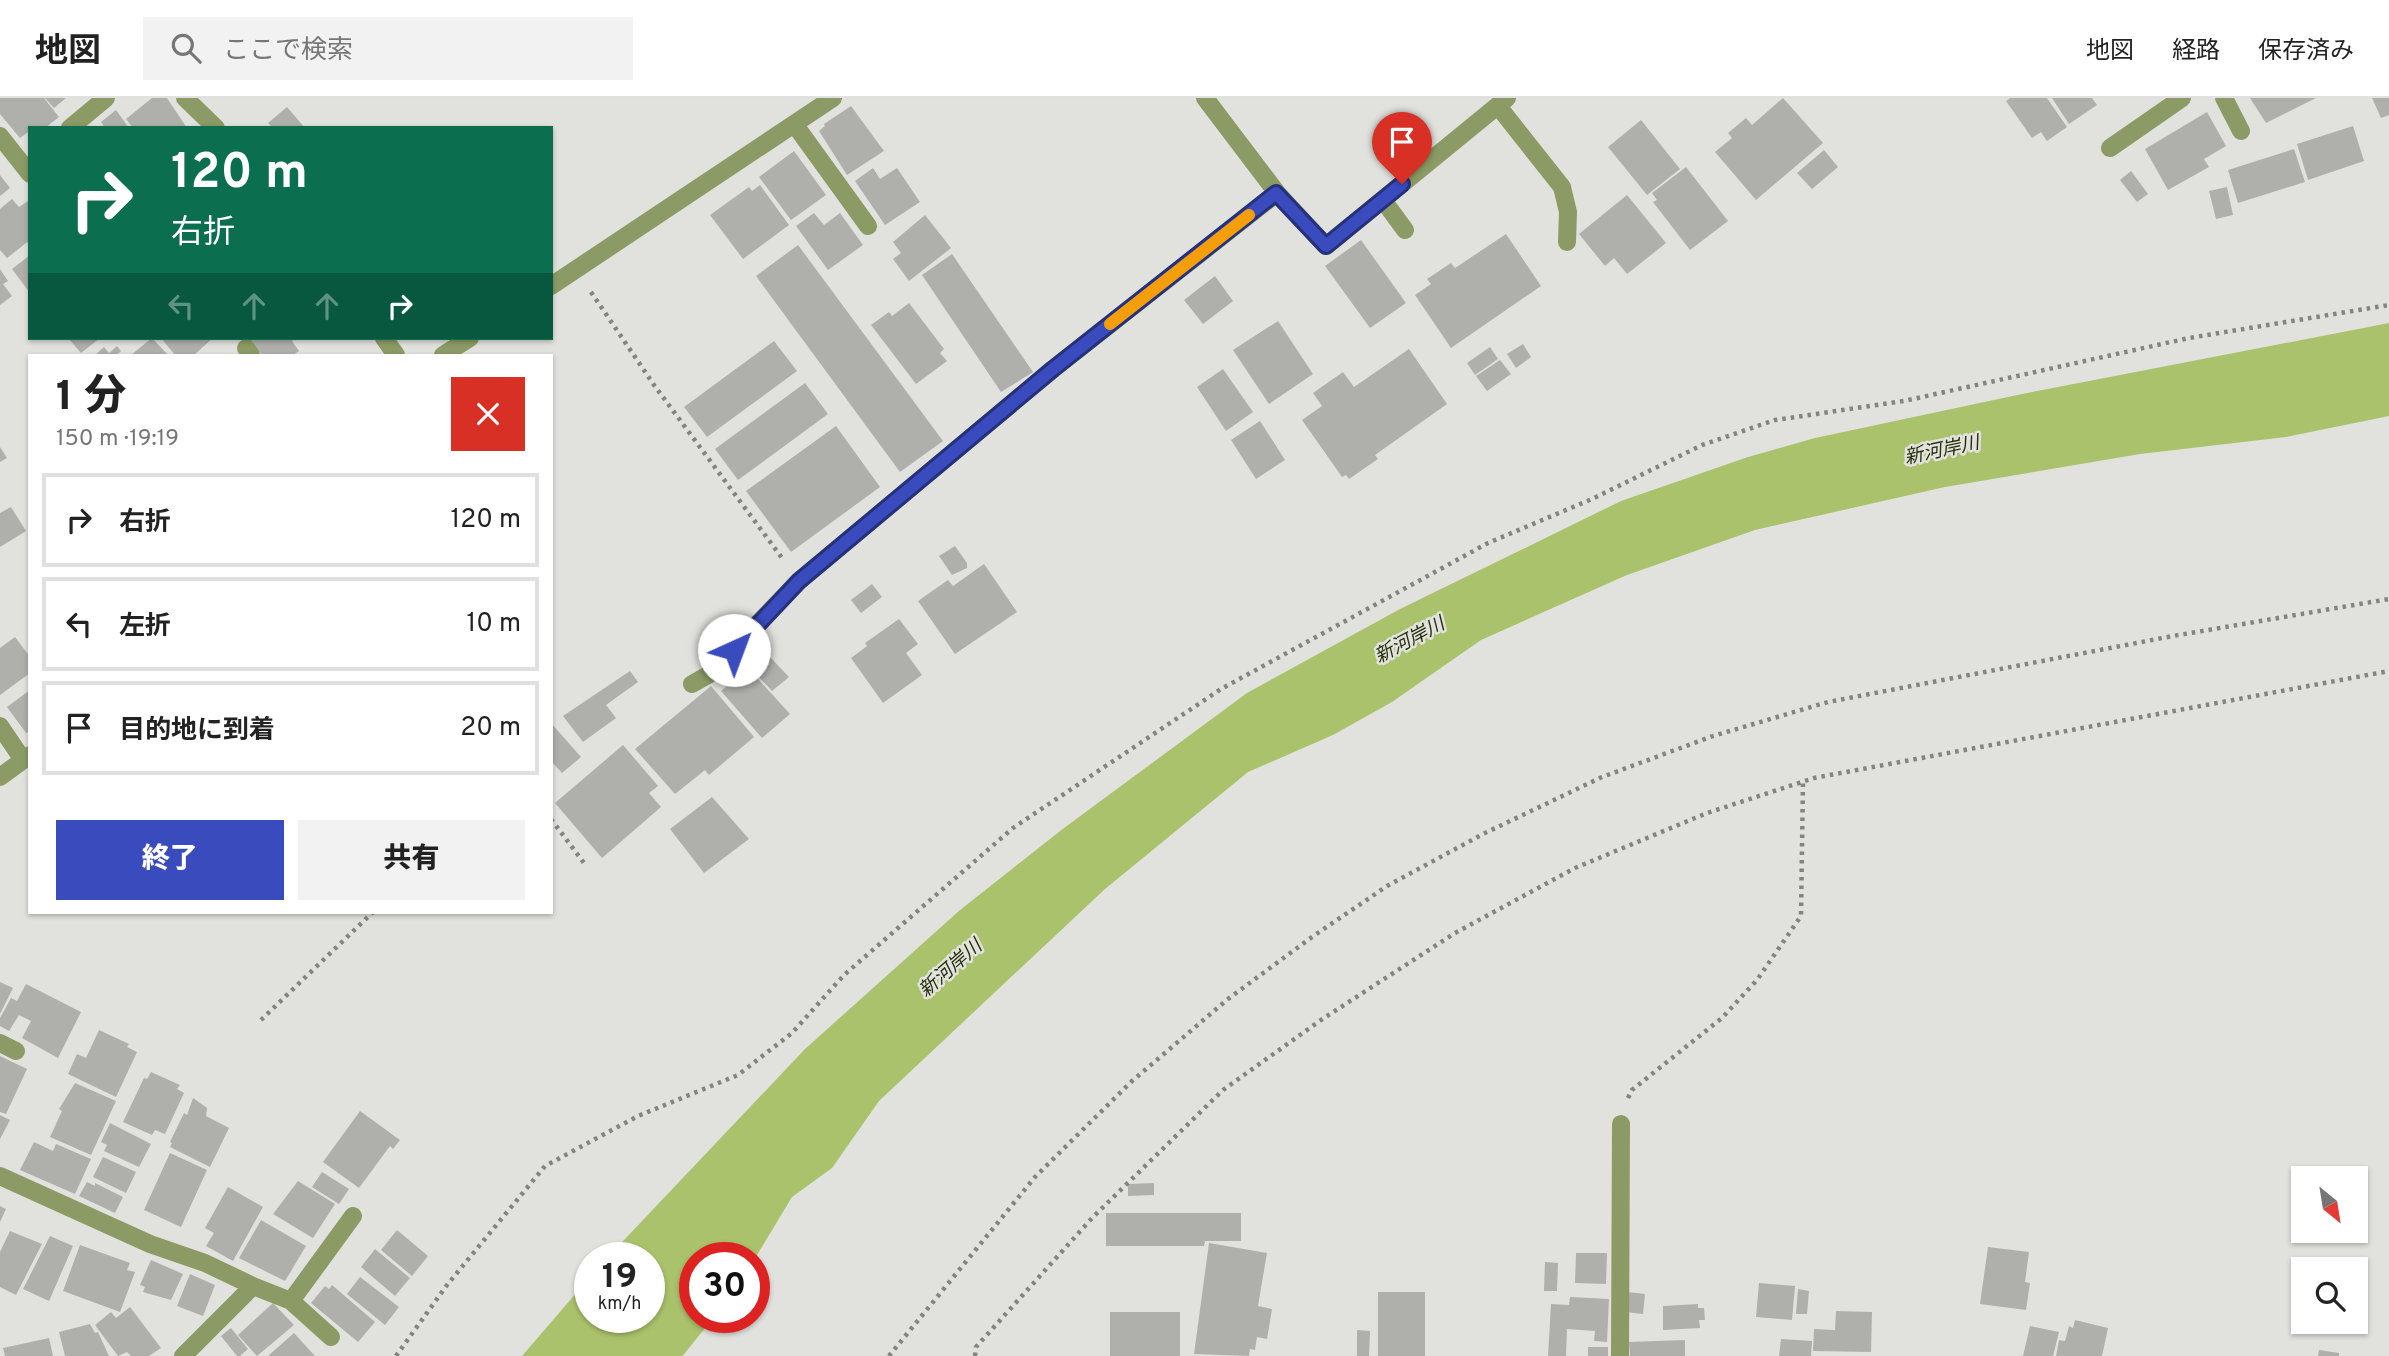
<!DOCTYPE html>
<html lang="ja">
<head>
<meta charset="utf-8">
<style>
	body { margin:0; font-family:Overpass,"Noto Sans JP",sans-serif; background:#f2f2f2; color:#222; height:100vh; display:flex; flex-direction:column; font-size:26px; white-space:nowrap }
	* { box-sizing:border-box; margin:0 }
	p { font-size:23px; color:#767676 }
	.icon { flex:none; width:38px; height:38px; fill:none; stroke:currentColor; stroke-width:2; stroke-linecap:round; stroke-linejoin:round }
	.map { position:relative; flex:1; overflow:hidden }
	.drawer { position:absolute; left:28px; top:256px; width:525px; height:560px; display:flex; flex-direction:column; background:#fff; border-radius:0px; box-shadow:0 2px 5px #0004 }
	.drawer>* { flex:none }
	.hud { position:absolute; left:28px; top:28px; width:525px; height:214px; border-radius:0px; box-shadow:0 2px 5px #0004; background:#0b6e4f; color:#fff; overflow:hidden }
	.needle { width:46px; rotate:150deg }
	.tools { position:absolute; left:2291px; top:1068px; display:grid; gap:14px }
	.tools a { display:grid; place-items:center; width:77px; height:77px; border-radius:0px; background:#fff; box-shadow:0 2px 5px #0004; font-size:35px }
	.speed { position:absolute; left:574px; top:1144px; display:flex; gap:14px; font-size:35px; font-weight:700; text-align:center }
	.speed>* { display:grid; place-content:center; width:91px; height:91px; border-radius:50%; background:#fff; box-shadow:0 2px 5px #0004; line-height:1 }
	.speed small { font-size:18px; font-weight:400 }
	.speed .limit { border:10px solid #d22; background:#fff; color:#111 }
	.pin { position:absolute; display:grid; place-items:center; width:60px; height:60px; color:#fff; margin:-72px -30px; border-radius:50% 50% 50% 0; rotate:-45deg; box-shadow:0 0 7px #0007 }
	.pin .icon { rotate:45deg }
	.me { position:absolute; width:77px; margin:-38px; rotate:43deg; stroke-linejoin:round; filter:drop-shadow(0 0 5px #0008) }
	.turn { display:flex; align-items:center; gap:24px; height:147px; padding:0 28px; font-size:32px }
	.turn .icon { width:91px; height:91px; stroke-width:2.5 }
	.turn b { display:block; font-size:49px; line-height:60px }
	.lanes { display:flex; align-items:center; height:66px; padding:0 28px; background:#0003; justify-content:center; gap:35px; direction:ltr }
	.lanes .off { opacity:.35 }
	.round { display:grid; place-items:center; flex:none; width:74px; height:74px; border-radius:0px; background:#f2f2f2 }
	.summary { display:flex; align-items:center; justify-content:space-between; height:119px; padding:0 28px }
	h1 { font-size:42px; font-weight:800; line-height:52px }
	.cta { display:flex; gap:14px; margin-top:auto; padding:14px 28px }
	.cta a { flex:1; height:80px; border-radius:0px; background:#3a4bbe; color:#fff; font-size:28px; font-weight:800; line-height:80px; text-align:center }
	.cta a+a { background:#f2f2f2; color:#222 }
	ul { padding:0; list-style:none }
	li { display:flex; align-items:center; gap:21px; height:94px; margin:0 14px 10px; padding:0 14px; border:4px solid #e0e0e0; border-radius:0px }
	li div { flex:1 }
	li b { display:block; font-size:26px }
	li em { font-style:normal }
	header { display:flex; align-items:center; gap:42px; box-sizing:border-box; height:98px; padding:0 35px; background:#fff; border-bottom:2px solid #e0e0e0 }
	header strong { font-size:33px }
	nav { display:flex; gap:38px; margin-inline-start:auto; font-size:24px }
	.search { width:490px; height:63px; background:#f2f2f2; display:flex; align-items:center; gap:18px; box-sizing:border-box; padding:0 24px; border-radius:0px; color:#767676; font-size:26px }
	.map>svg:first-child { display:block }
</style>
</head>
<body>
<header>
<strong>地図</strong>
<div class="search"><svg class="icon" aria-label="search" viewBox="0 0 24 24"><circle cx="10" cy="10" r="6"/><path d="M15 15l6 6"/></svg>ここで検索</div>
<nav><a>地図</a><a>経路</a><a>保存済み</a></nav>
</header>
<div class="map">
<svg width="2389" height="1258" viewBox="0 0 2389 1258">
	<rect width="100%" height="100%" fill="#e1e2dd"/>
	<!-- water -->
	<path fill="#abc26c" d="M2389 225V318L2286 339 2140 356 1945 389 1755 432 1627 477 1481 542 1392 604 1333 637 1248 674 1105 791 879 1003 832 1070 792 1099 754 1162 695 1160V1220H713L685 1255 682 1258H522L590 1179V1220H649V1160H607L805 951 960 812 1064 730 1247 595 1400 511 1621 403 1748 359 1815 340 2022 296Z"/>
	<!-- building -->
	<path fill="#afb0ac" d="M0 0H44L59 19 45 30H30V36L28 34 20 40 0 16Z
		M45 0H66L54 10Z
		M152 0H167L187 30H133L126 21Z
		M1783 0 1823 45 1756 102 1715 54 1732 40 1728 35 1746 20 1752 27Z
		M2010 0H2047L2067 29 2047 43 2041 34 2032 40 2006 3Z
		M2052 0H2092L2097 7 2069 26Z
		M2250 0H2316L2266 25Z
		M2372 0H2389V17L2381 20Z
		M851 8 884 53 847 77 819 33 825 28 824 26Z
		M287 9 305 30H273L268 25Z
		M116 12 129 30H105L101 24Z
		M2207 14 2226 48 2204 61 2209 69 2168 92 2145 51Z
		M1641 22 1680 71 1647 97 1608 49Z
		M2353 28 2364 63 2308 82 2297 46Z
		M2294 51 2305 84 2238 105 2228 72Z
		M1824 52 1838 69 1812 91 1797 75Z
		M794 53 826 97 791 122 759 79Z
		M1686 69 1728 123 1690 152 1653 104 1657 102 1652 95Z
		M873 70 880 81 897 70 920 104 885 127 855 83Z
		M2131 73 2148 96 2137 104 2120 82Z
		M0 77 10 90 0 98Z
		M760 87 789 127 743 161 710 117 749 89 752 93Z
		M2227 89 2233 117 2216 121 2209 93Z
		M1627 97 1666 145 1627 176 1614 160 1605 168 1579 136Z
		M12 101 19 109 28 103 30 106V142L7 160 0 152V111Z
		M814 115 824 127 840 115 863 147 828 172 796 128Z
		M925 117 951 150 909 183 893 161 901 155 893 144Z
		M1506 136 1541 188 1451 250 1415 197 1431 186 1427 181 1451 165 1455 170Z
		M1361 142 1406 205 1370 230 1325 168Z
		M798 147 943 343 900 374 756 178Z
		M952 156 1033 274 1001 294 922 177Z
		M30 157V195L12 171Z
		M0 171 8 183 3 186 12 198 0 207Z
		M1215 178 1233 203 1203 226 1184 202Z
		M909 205 944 251 940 255 947 263 916 286 871 227 889 214 892 218Z
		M1278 223 1313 276 1269 306 1233 252Z
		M68 240H100L81 255Z
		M152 240 168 257H131Z
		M161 240H213L194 257H175Z
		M249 240H296L292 243 299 253 293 257H262Z
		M774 243 797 273 707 339 684 309Z
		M1523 246 1531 259 1516 270 1507 256Z
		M117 248 121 253 117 257H95L104 249 109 255Z
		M1490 249 1498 261 1475 277 1467 265Z
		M1409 251 1447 306 1375 357 1378 361 1349 381 1346 377 1342 379 1302 322 1322 308 1313 295 1343 274 1354 289Z
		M1500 262 1511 276 1487 293 1476 278Z
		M1223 271 1253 314 1226 333 1197 289Z
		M805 285 828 316 738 382 715 351Z
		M1260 323 1285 362 1256 381 1231 342Z
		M836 328 880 389 791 454 746 393Z
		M0 349 7 360 0 364Z
		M11 409 26 433 0 449V415Z
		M955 448 967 465V470L952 477 939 458Z
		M984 466 1017 514 955 556 918 503 948 482 953 488Z
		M872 486 882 499 861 515 851 502Z
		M899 521 918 546 906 555 922 577 883 605 851 560 867 548 865 545Z
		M15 539 30 559V575L0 597V550Z
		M768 557 789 579 772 593 752 572Z
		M748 570 790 616 762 640 721 593Z
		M630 573 638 584 606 607 616 620 583 644 563 618Z
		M711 588 754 639 709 677 705 672 675 696 635 651Z
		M30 592V633L26 635 7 609Z
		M551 625 581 659 562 675 551 663Z
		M623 647 658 688 649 695 661 709 602 760 555 705Z
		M712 699 749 741 704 775 670 731Z
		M0 884 13 890 0 916Z
		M26 886 81 914 58 960 22 940 31 923 19 917 9 933 0 928V920L11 900 17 903Z
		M99 932 129 946 127 949 137 954 116 999 68 976 77 956 86 960Z
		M0 958 27 971 6 1016 0 1014Z
		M151 974 180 987 177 991 184 995 165 1036 155 1032 152 1037 123 1024 144 980 147 981Z
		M75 985 116 1003 91 1057 50 1039 62 1013 59 1011Z
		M193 1000 207 1010 206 1018 229 1030 210 1069 170 1049 172 1045 170 1044 184 1015 187 1017Z
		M360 1013 400 1042 393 1051 390 1048 359 1090 323 1064Z
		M0 1017 10 1022 0 1041Z
		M110 1025 151 1046 139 1069 104 1053 107 1047 101 1044Z
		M34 1044 53 1053 56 1046 91 1061 75 1096 20 1072Z
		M170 1055 207 1072 181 1129 144 1112Z
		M103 1059 136 1074 126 1095 93 1079Z
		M322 1074 349 1091 339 1106 312 1089Z
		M298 1083 335 1106 313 1140 273 1116Z
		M87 1084 95 1088V1085L123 1099 115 1115 79 1098Z
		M1154 1085V1097L1128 1098V1086Z
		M228 1089 263 1109 233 1163 206 1148 214 1135 205 1130Z
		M0 1108 6 1111 0 1124Z
		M1106 1115H1241V1143H1205L1204 1148H1106Z
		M261 1122 306 1148 285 1183 239 1160Z
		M397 1132 428 1158 412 1178 381 1152Z
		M10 1133 42 1146 16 1197 0 1189V1154Z
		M50 1138 73 1148 49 1203 23 1191Z
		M1209 1145 1267 1155 1258 1208 1272 1211 1267 1241 1257 1239 1255 1252 1250 1251 1249 1258 1194 1256Z
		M80 1147 130 1165 127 1172 135 1174 120 1214 63 1193Z
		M1988 1149 2029 1154 2025 1184 2030 1185 2026 1212 1980 1206Z
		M375 1151 410 1180 395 1198 361 1169Z
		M1576 1155H1607L1606 1186 1575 1185Z
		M151 1162 183 1176 171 1202 143 1194 145 1189 140 1187Z
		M1545 1164 1558 1165 1557 1193H1544Z
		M190 1176 215 1187 203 1218 177 1208Z
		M360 1179 399 1209 385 1227 347 1196Z
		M1759 1185 1795 1188 1792 1222 1756 1219Z
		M332 1187 375 1224 358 1244 311 1205 325 1188 329 1191Z
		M1798 1191 1809 1193 1807 1216H1796Z
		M1378 1194H1425V1258H1378Z
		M1628 1194 1645 1196 1643 1216 1626 1214Z
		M1570 1199 1609 1201 1607 1244 1594 1243 1595 1233 1567 1231 1566 1258H1548L1551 1206 1569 1207Z
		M273 1205 294 1227 257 1258 238 1237Z
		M1698 1206V1210H1704L1705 1222H1699L1700 1230 1663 1232V1208Z
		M130 1209 161 1250 149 1258H131L127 1254 118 1258 95 1227 111 1214 116 1220Z
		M1836 1213 1872 1214 1871 1254 1813 1253 1814 1231 1835 1232Z
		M1110 1214H1180V1258H1110Z
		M2075 1222 2108 1230 2102 1258H2056L2059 1242 2065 1243 2069 1228 2073 1230Z
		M90 1226 95 1235 98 1234 109 1258H65L59 1234Z
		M2030 1228 2059 1234 2053 1258H2023Z
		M231 1230 248 1251 240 1258H237L221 1238Z
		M1357 1232 1370 1233 1369 1258H1357Z
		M294 1235 315 1258H268Z
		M49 1240 53 1258H5L3 1250Z
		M1781 1241 1812 1243 1811 1258H1779Z
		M1685 1242V1258H1630L1629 1244Z
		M1588 1249H1608V1258H1588Z
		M2319 1252 2339 1255V1258H2318Z"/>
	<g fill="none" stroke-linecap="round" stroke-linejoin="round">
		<!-- path -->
		<path stroke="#838480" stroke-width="4.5" stroke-dasharray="3.5 5" stroke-linecap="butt" d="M591 194 654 287 782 460
			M551 721 584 765
			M261 922 373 814
			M1628 1000 1632 992 1722 920 1757 882 1801 818 1803 684
			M396 1258 447 1187 545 1068 638 1018 738 977 792 935 844 877 1013 730 1221 591 1488 445 1592 401 1702 347 1775 322 1904 303 2189 240 2389 207
			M889 1258 1035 1079 1131 984 1228 901 1312 839 1387 788 1483 736 1602 679 1713 638 1828 604 2173 538 2389 501
			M975 1258 976 1249 1093 1119 1223 992 1321 922 1455 835 1575 770 1707 715 1814 680 2389 573"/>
		<!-- minor -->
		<path stroke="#8c9b65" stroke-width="18" d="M185 0 216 30
			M1205 0 1277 95 1326 148 1507 0
			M2224 0 2241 33
			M1498 8 1562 89 1568 114 1567 144
			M795 27 868 128
			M70 30 106 0
			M0 38 30 76
			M2110 50 2182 0
			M1383 102 1405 132
			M551 188 833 0
			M384 240 396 257
			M246 250 251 257
			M443 257 470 240
			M692 586 708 577 799 483 1053 271 1277 95
			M0 628 23 662
			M0 679 30 657
			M0 945 16 953
			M0 1078 150 1146 205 1165 253 1188 183 1258
			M253 1188 291 1203 331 1239
			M291 1203 353 1118
			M1620 1258 1621 1026"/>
	</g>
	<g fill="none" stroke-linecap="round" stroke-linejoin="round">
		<defs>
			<path id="route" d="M734 552 799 483 1053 271 1276 95 1326 148 1402 86"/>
		</defs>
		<!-- route casing -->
		<use href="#route" stroke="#26317c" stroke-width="18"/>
		<!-- route -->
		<use href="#route" stroke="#3a4bbe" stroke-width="12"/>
		<!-- slow -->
		<path stroke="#f59e0b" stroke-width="12" d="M1110 226 1249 117"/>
	</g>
	<g text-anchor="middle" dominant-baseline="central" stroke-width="5" stroke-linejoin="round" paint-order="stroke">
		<!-- water labels -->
		<g font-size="19" font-style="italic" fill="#272f0a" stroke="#e1e2dd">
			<text transform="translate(1942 353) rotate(-12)">新河岸川</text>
			<text transform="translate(1410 543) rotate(-28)">新河岸川</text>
			<text transform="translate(951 871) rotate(-41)">新河岸川</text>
		</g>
	</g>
</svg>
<div class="tools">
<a><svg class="needle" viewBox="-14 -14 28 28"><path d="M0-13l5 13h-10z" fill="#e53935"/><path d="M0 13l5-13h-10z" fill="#767676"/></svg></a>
<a><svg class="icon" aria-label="search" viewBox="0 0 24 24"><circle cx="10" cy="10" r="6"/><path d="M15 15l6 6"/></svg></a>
</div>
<div class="speed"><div>19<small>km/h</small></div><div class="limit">30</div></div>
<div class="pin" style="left:1402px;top:86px;background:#d93025"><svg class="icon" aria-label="arrive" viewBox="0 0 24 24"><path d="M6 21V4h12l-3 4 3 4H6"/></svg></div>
<svg class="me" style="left:734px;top:552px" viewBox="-20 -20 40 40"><circle r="19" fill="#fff"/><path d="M0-13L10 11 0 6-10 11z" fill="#3a4bbe"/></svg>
<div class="hud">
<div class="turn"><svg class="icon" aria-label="right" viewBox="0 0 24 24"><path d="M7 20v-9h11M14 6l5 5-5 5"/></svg><div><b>120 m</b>右折</div></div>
<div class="lanes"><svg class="icon off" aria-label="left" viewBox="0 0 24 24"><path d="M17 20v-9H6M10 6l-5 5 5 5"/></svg><svg class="icon off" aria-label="ahead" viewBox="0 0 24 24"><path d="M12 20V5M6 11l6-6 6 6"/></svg><svg class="icon off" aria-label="ahead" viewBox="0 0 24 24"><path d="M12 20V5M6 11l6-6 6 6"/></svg><svg class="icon" aria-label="right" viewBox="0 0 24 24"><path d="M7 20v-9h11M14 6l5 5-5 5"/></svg></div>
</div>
<section class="drawer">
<div class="summary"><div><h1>1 分</h1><p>150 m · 19:19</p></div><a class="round" style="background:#d93025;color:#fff"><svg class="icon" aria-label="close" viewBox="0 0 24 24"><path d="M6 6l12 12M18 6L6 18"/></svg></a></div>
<ul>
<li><svg class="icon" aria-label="right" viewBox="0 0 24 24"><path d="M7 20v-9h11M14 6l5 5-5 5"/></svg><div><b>右折</b></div><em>120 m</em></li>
<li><svg class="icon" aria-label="left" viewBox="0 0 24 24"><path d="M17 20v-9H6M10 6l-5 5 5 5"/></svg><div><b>左折</b></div><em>10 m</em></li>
<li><svg class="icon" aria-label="arrive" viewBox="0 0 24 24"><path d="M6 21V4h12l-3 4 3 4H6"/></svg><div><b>目的地に到着</b></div><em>20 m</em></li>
</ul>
<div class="cta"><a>終了</a><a>共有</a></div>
</section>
</div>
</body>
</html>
